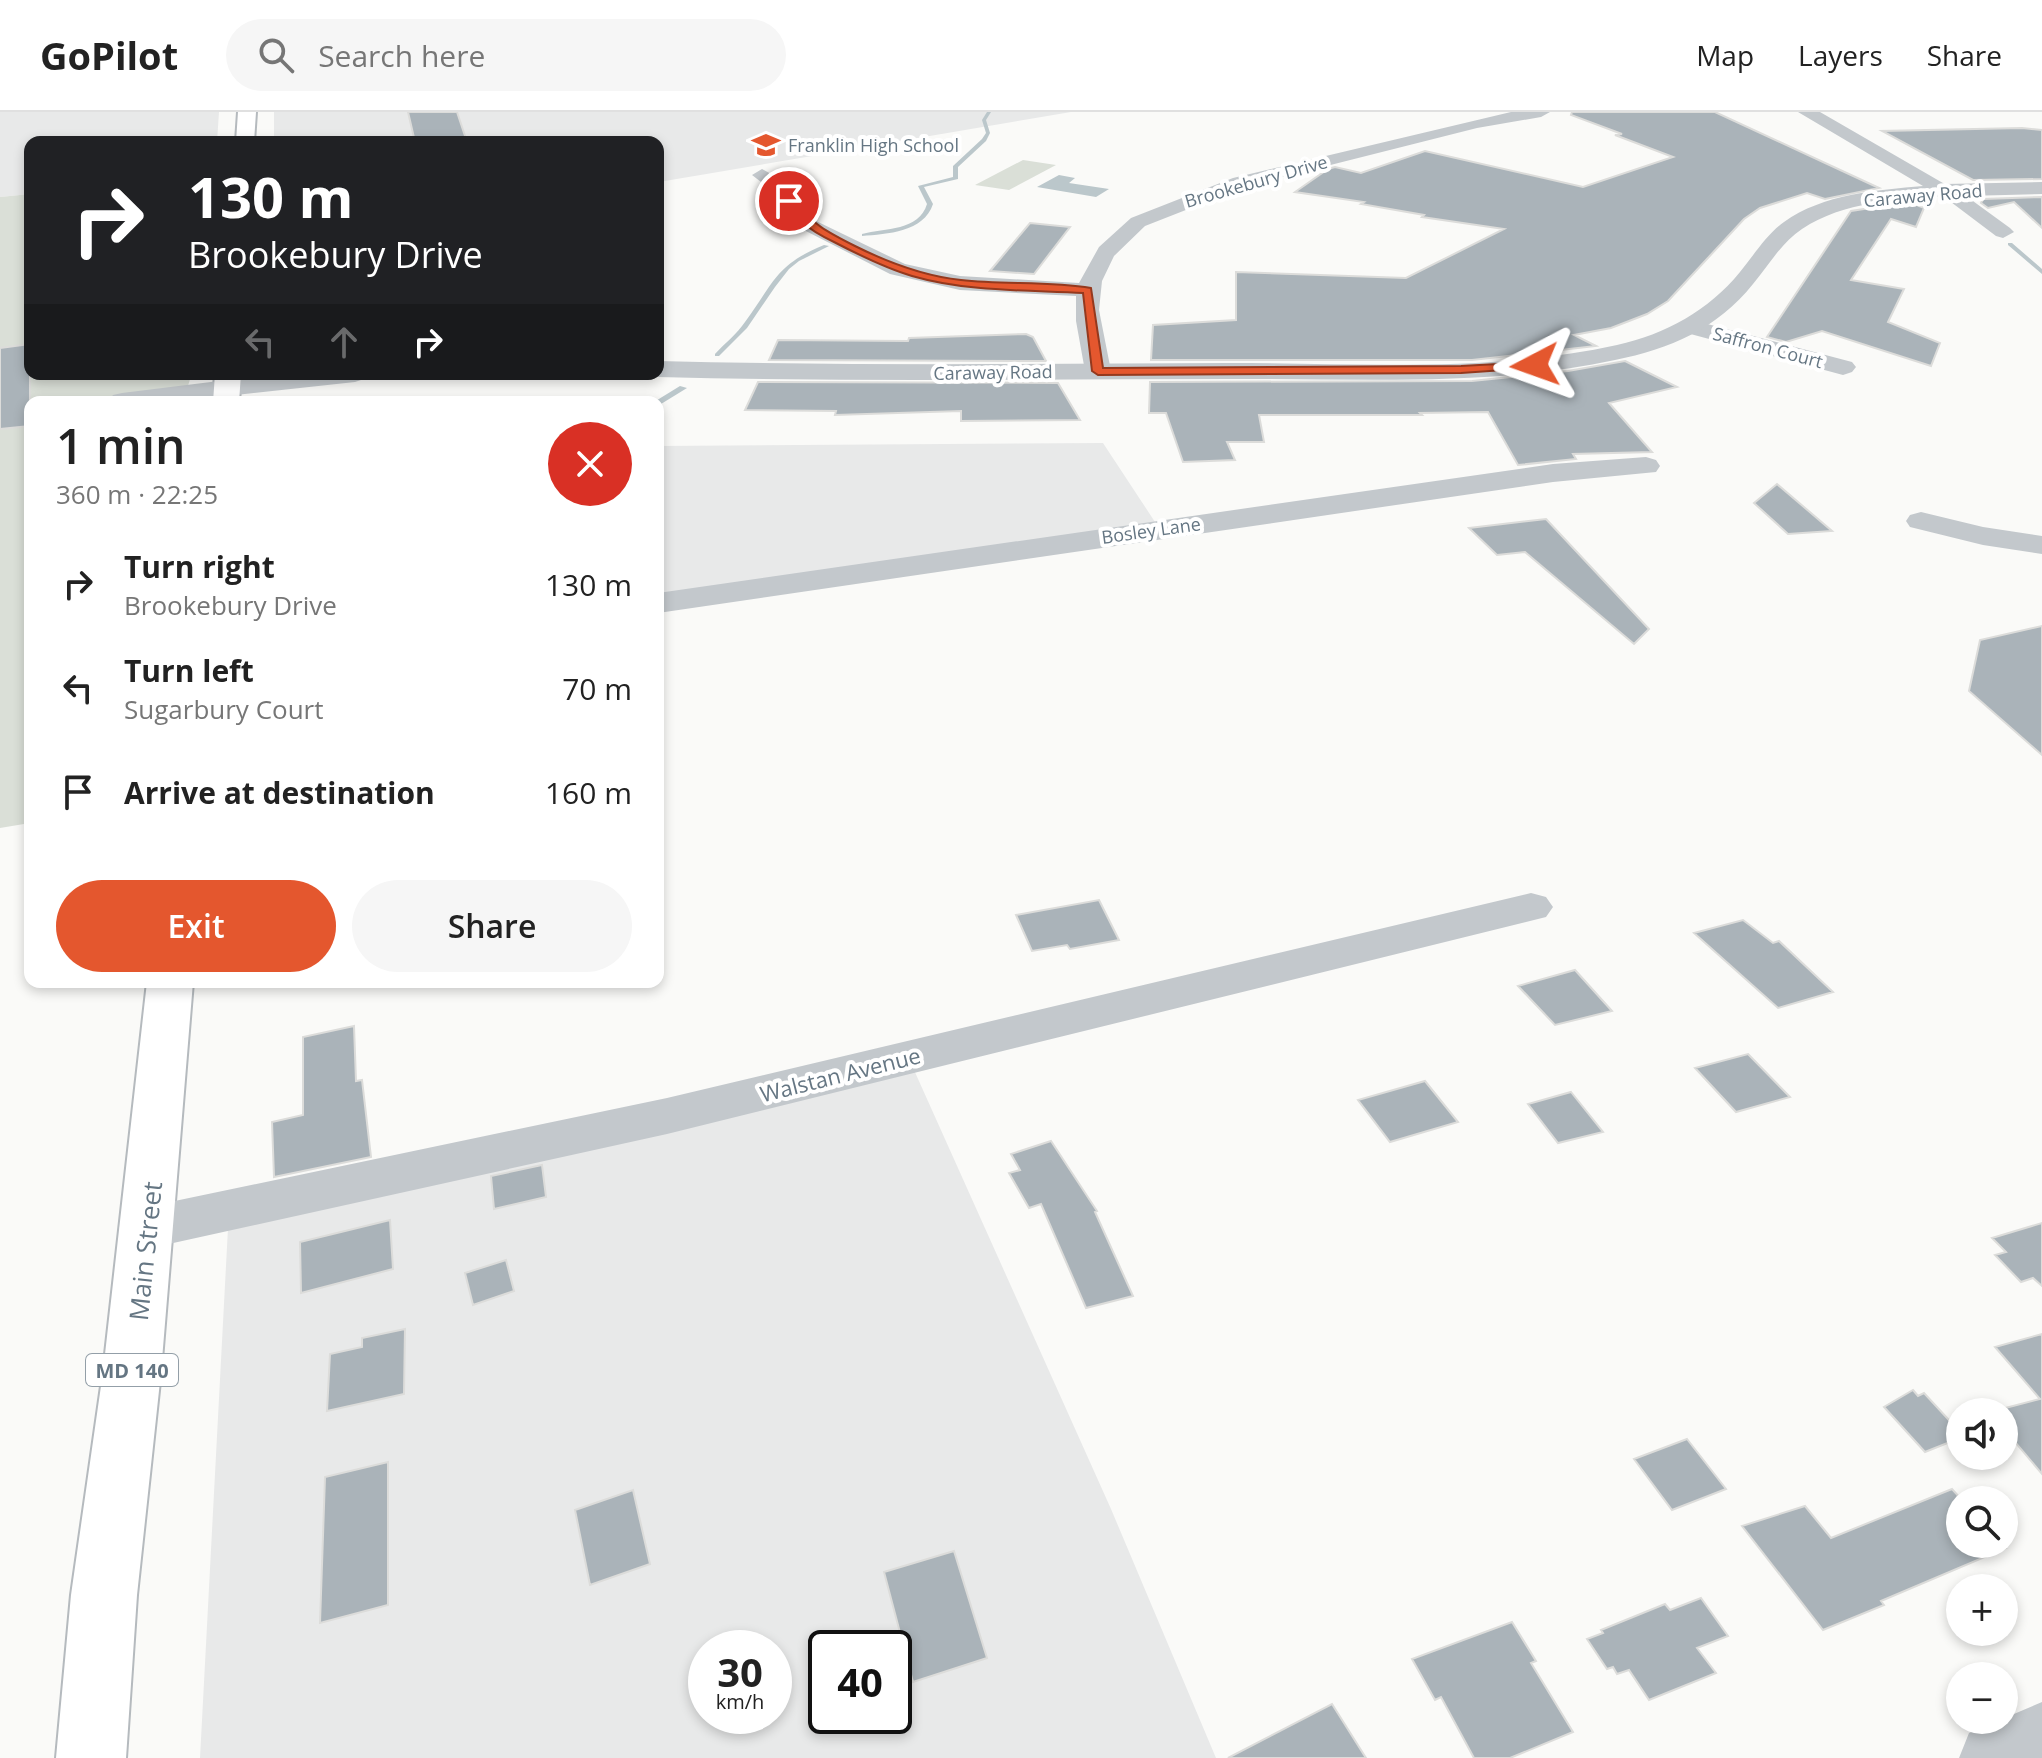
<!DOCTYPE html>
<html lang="en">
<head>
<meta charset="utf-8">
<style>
	body { margin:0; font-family:"Open Sans",sans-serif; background:#f6f6f6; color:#222; height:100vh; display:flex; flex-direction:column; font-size:30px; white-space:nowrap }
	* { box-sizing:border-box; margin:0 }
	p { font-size:26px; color:#767676 }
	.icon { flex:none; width:44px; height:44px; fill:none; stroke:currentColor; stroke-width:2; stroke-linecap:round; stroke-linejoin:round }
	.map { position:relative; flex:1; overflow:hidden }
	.side { position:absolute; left:24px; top:284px; width:640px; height:592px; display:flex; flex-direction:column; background:#fff; border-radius:16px; box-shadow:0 4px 12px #0003 }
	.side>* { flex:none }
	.hud { position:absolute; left:24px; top:24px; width:640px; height:244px; border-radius:16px; box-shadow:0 4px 12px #0003; background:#202124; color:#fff; overflow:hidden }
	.buttons { position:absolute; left:1946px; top:1286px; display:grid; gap:16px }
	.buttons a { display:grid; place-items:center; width:72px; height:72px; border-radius:50%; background:#fff; box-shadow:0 4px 12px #0003; font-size:40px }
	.speed { position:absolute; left:688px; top:1518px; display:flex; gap:16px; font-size:40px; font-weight:700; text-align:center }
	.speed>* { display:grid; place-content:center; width:104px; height:104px; border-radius:50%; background:#fff; box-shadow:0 4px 12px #0003; line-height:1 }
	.speed small { font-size:20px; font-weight:400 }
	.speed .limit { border:4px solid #111; border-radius:12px; background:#fff; color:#111 }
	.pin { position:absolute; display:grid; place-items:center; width:68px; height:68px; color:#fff; margin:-34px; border:4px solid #fff; border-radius:50%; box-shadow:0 2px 8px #0007 }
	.me { position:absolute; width:88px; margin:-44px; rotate:266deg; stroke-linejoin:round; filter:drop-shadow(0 0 6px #0008) }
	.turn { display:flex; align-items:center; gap:28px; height:168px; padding:0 32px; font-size:36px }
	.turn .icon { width:104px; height:104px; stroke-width:2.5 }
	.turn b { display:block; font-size:56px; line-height:68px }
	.lanes { display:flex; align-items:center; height:76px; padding:0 32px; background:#0003; justify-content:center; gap:40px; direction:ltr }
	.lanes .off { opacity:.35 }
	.round { display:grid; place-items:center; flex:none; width:84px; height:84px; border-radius:42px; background:#f6f6f6 }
	.head { display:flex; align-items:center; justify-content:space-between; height:136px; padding:0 32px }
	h1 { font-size:48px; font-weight:600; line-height:60px }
	.cta { display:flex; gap:16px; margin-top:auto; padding:16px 32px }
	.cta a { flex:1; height:92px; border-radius:48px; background:#e4572e; color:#fff; font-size:32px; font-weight:600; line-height:92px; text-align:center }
	.cta a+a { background:#f6f6f6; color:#222 }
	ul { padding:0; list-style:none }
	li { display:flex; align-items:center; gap:24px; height:104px; padding:0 32px }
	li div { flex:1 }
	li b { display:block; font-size:30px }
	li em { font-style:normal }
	header { display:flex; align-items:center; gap:48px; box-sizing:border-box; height:112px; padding:0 40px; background:#fff; border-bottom:2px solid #e0e0e0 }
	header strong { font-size:38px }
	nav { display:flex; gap:44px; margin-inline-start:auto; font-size:28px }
	.search { width:560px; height:72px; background:#f6f6f6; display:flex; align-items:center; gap:20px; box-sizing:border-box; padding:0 28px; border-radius:44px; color:#767676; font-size:30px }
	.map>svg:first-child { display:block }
</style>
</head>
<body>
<header>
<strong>GoPilot</strong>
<div class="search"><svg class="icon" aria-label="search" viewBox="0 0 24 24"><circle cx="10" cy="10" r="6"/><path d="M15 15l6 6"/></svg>Search here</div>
<nav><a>Map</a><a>Layers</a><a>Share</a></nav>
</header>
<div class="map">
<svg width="2042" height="1646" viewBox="0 0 2042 1646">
	<rect width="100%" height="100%" fill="#fafaf8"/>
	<!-- built -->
	<path fill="#e8e9e9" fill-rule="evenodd" d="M0 0H219L217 30H30V82L0 85Z
		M274 0H1071L659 70 658 30H274Z
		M1103 331 1157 413 658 488V334Z
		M914 958 1111 1397 1216 1646H200L228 1116ZM706 1536H774V1604H706ZM826 1536H894V1604H826Z"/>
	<!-- green -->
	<path fill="#dadfd7" d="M1023 48 1056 53 1009 78 975 73Z
		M30 82V262H191V264L183 290H30V711L0 716V85Z"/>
	<!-- water -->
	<path fill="#bbc7cb" d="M1059 63 1075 66 1069 71 1109 77 1096 85 1037 75Z"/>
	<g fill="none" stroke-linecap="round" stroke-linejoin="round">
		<!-- stream -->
		<path fill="#bbc7cb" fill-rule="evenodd" d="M987 0H991L986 8 990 21 986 29 958 55V67L924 75 933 92C924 120 887 122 862 124V122C885 116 919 119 927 92L918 74 953 65V54L982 27 986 21 982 8Z
			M2008 131H2012L2042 157V162L2008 133Z
			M824 133 829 134 799 149 789 157 775 175 747 216 719 244H715V242C725 231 737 222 745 210 774 171 775 153 824 133Z
			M680 274 687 276 661 292 654 290Z"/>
	</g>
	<!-- building -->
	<path fill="#aab3b9" stroke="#dcdcda" stroke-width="2" d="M408 0H457L467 30H415Z
		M1572 0H1715L1879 76 1825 87 1807 81 1760 96 1744 107 1668 189 1647 202 1611 216 1574 223 1596 234 1472 248H1151L1153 213 1236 208V160L1406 166 1504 117 1422 105 1424 103 1361 92 1364 90 1295 80 1328 57 1335 55 1361 61 1425 39 1583 75 1673 45 1615 23 1622 22 1571 3Z
		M2022 16 2042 18V67L1973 68 1882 19Z
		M2042 85V116L2014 90 1988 96 1981 91 1983 87Z
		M1910 90 1924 96 1916 115 1891 107 1851 168 1904 177 1888 210 1940 231 1931 254 1822 219 1786 230 1767 225 1851 99Z
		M1030 111 1070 115 1034 162 990 159Z
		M1026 222 1033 225 1046 249 769 248 778 228 908 229 909 226Z
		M30 232V314L0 317V236Z
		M1625 249 1677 275 1609 291 1652 340 1573 342 1576 347 1518 353 1488 300 1420 301 1422 303H1259L1264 330H1227L1235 348 1183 350 1166 301H1149L1150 270 1472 269 1568 259Z
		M758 270 1058 271 1080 308 961 309V299L835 303 836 299 745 298Z
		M1777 372 1832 419 1788 422 1754 391Z
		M1546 407 1649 517 1634 532 1525 440 1497 443 1469 416Z
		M2042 514V643L1969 579 1980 528Z
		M1099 788 1119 828 1070 837 1067 833 1032 839 1016 803Z
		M1743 808 1773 831 1779 829 1833 880 1778 896 1694 821Z
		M1575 858 1612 899 1555 913 1518 874Z
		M354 914 356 969 362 968 371 1045 274 1065 272 1010 303 1003V925Z
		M1748 942 1790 985 1736 1000 1695 956Z
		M1425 969 1458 1010 1390 1030 1358 988Z
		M1571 980 1603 1020 1558 1031 1528 992Z
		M1051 1029 1097 1099 1095 1100 1133 1184 1086 1196 1041 1092 1029 1096 1009 1061 1020 1058 1011 1042Z
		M542 1053 546 1085 494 1097 491 1064Z
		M390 1108 393 1157 301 1181 300 1130Z
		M2042 1111V1174L2033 1166 2021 1170 1995 1143 2006 1140 1992 1126Z
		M506 1148 514 1179 473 1193 465 1161Z
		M405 1217 404 1282 327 1299 330 1242 362 1235V1226Z
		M2042 1222V1362L2004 1317V1300H1990L2040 1287 1995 1235Z
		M1913 1278 1918 1284 1924 1281 1960 1320V1326L1925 1340 1884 1295Z
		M1687 1327 1726 1377 1672 1398 1634 1347Z
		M388 1350V1493L320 1511 325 1365Z
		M1952 1377 1962 1388 1960 1432H2002L2006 1436 1881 1489 1884 1493 1823 1518 1742 1414 1805 1394 1831 1426Z
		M633 1378 650 1452 590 1473 575 1398Z
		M954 1439 987 1546 913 1570 884 1460Z
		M1701 1486 1728 1524 1697 1536 1716 1561 1649 1588 1629 1558 1617 1562 1613 1555 1607 1557 1587 1527 1603 1521 1601 1518 1665 1492 1670 1498Z
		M1512 1510 1536 1549 1531 1551 1573 1620 1510 1646H1474L1441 1585 1435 1588 1412 1547Z
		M1332 1592 1366 1646H1228Z"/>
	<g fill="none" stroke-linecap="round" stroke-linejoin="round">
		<defs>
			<path id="primary" d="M238 0H256L254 30H236Z
				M215 262H241L239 290H213Z
				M147 870H193L161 1260 137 1483 126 1646H56L71 1483 103 1260Z"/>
		</defs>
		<!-- primary casing -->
		<use href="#primary" stroke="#b5babe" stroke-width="4"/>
		<!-- minor -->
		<path fill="#c3c8cc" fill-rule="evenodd" d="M1511 0H1550L1541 5 1477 16 1247 74 1145 114 1114 144 1102 169 1099 198 1111 259 1107 264H1089L1085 259 1076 209V184L960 178 890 162 800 116 770 77 752 63 762 57 784 69 814 108 905 152 960 164 1079 171 1099 135 1131 106 1233 66Z
			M2042 70V82L1966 84 2010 116 2014 120 2003 126 1996 124 1935 78 1945 72Z
			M1692 208 1852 250 1856 255 1852 260 1843 263 1683 220 1680 215 1683 210Z
			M227 268 236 270 240 276 236 282 178 290 109 289 113 283 122 281Z
			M1646 345 1656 348 1660 354 1656 360 1553 370 658 501V481L1553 352Z
			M1921 400 1983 415 2042 424V442L1983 433 1910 415 1906 409 1910 403Z
			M1531 781 1546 785 1553 795 1546 805 667 1022 146 1137 127 1131 119 1116 127 1101 146 1095 667 986Z
			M2042 1590V1646H1959L1969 1621Z"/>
		<!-- tertiary -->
		<path fill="#c3c8cc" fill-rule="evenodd" d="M1798 0H1820L1955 78 1945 84C1897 88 1844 89 1802 117 1781 131 1769 153 1753 172 1717 217 1670 237 1615 248 1489 275 1359 266 1231 267 1040 267 849 270 658 265L649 262H658V249C848 254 1038 252 1228 251 1357 251 1490 261 1617 233 1666 222 1708 199 1740 160 1754 143 1766 123 1784 110 1823 82 1877 78 1923 74Z
			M284 262H368L364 267 355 270 227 284 218 282 214 276 218 270Z"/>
		<!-- primary -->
		<use href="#primary" fill="#fff" fill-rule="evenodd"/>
	</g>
	<!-- route -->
	<path fill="#e4572e" stroke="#94391e" stroke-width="2" d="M786 87H792C812 112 827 120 855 134 889 151 923 164 961 168 1004 173 1049 169 1091 176L1103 256 1461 254 1535 250 1541 253 1535 256 1461 261 1098 263 1092 259 1083 181C1027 178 967 180 912 164 885 156 859 143 834 130 815 121 791 107 786 87Z"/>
	<!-- icons -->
	<defs>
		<symbol id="school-bare" viewBox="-9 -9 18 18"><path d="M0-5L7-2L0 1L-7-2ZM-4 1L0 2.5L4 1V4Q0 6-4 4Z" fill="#e4572e" stroke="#fff" stroke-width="2.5" paint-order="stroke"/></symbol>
	</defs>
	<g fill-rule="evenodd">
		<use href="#school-bare" x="746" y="13" width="40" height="40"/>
	</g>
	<g text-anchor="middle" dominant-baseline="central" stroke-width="8" stroke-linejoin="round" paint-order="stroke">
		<!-- far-poi labels -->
		<g font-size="18" fill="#657683" stroke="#fff" text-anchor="start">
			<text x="788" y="33">Franklin High School</text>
		</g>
		<!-- far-street labels -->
		<g font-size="18" fill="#657683" stroke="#fff">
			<text transform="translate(1256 69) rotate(-16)">Brookebury Drive</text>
			<text transform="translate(1923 83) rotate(-5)">Caraway Road</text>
			<text transform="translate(1768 235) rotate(15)">Saffron Court</text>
			<text transform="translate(993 260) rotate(-1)">Caraway Road</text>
			<text transform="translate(1151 418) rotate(-8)">Bosley Lane</text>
		</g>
		<!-- shield labels -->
		<rect fill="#fff" stroke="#939fa8" stroke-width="2" x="86" y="1242" width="92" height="32" rx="6"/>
		<g font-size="20" font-weight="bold" fill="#657683">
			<text x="132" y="1258">MD 140</text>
		</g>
		<!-- street labels -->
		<g font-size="22" fill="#657683" stroke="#fff">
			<text transform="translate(840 962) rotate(-14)">Walstan Avenue</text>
		</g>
		<!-- near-street labels -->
		<g font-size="26" fill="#657683" stroke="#fff">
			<text transform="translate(145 1139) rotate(-84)">Main Street</text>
		</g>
	</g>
</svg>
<div class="buttons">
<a><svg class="icon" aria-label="sound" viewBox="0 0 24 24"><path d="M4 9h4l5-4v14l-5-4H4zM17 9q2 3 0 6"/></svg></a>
<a><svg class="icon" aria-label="search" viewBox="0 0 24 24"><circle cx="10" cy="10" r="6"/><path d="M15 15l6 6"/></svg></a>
<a>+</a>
<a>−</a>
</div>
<div class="speed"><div>30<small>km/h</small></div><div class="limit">40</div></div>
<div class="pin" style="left:789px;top:89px;background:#d93025"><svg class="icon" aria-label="arrive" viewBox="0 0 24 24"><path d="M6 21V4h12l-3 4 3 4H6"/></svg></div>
<svg class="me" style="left:1535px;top:253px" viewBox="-20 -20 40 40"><path d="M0-17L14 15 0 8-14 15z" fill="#e4572e" stroke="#fff" stroke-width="4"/></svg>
<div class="hud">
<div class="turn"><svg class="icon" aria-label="right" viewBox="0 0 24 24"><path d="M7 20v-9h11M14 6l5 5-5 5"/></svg><div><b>130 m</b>Brookebury Drive</div></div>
<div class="lanes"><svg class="icon off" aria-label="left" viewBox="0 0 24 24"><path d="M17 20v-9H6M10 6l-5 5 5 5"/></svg><svg class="icon off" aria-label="ahead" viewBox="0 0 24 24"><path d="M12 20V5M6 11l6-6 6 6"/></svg><svg class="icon" aria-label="right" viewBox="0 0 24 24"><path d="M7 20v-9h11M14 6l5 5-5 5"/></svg></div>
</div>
<section class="side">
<div class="head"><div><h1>1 min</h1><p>360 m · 22:25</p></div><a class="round" style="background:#d93025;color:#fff"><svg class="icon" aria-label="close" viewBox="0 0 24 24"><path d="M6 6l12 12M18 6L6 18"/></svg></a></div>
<ul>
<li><svg class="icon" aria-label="right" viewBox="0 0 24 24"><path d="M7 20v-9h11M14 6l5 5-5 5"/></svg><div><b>Turn right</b><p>Brookebury Drive</p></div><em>130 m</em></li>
<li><svg class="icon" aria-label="left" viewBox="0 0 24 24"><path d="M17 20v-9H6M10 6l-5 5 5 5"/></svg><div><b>Turn left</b><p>Sugarbury Court</p></div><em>70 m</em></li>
<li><svg class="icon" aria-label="arrive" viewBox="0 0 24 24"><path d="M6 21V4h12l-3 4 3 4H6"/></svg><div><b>Arrive at destination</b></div><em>160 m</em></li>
</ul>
<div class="cta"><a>Exit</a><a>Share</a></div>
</section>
</div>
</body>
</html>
